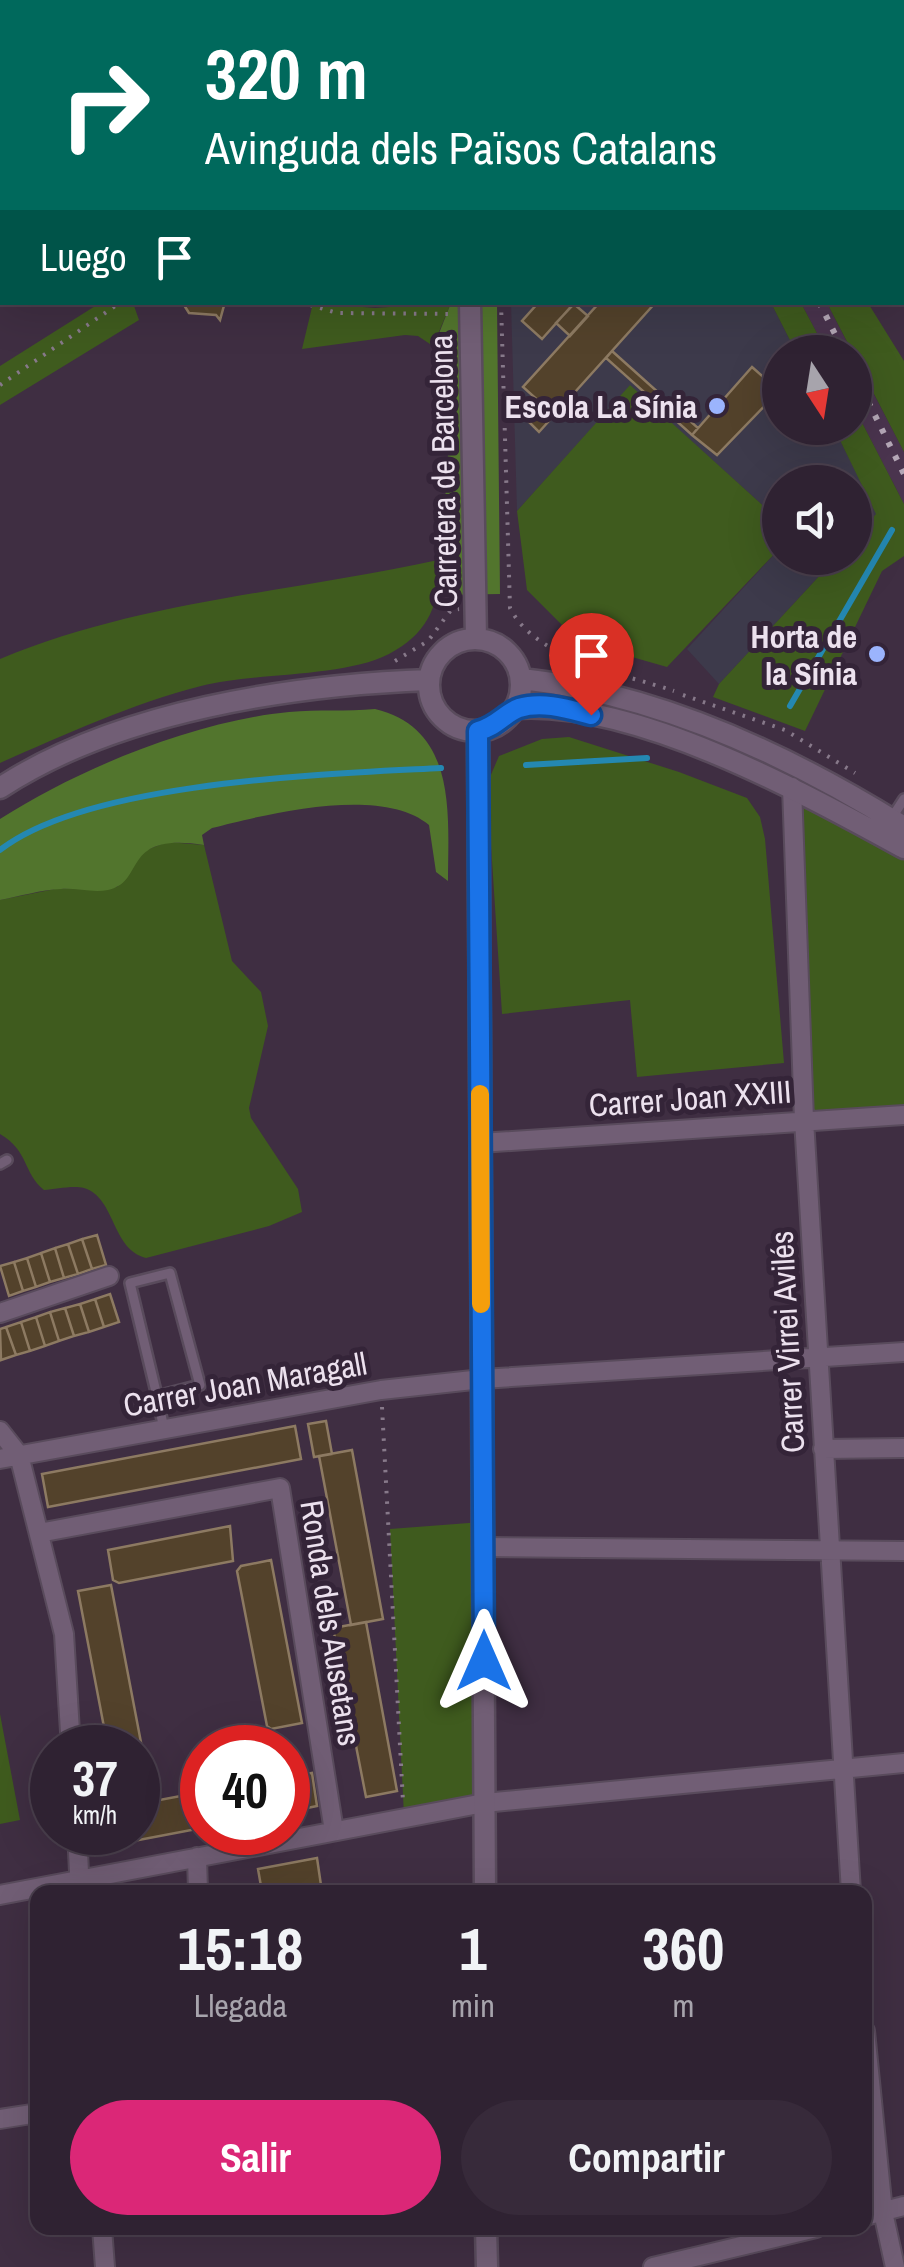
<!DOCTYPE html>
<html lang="es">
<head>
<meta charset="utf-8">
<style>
	body { margin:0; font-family:"Archivo Narrow",sans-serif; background:#372a3a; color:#f1f3f6; height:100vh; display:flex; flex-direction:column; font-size:38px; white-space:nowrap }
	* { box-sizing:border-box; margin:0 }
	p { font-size:32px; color:#a7a4ac }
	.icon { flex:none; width:55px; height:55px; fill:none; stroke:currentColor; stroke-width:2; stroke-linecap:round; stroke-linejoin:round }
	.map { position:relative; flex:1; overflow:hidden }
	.details { position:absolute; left:30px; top:1885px; width:842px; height:350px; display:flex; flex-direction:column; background:#2f2232; border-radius:20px; box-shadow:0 10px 40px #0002,0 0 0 2px #4a3f4d }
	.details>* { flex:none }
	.banner { position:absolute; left:0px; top:0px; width:905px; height:305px; box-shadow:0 10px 40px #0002,0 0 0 2px #4a3f4d; background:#00695c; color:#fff; overflow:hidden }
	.needle { width:65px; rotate:168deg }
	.fabs { position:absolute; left:762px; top:335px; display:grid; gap:20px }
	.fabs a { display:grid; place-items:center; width:110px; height:110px; border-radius:50%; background:#2f2232; box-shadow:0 10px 40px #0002,0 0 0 2px #4a3f4d; font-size:50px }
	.speed { position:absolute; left:30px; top:1725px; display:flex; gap:20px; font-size:50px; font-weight:700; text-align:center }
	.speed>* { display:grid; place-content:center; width:130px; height:130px; border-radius:50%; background:#2f2232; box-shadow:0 10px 40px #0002,0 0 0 2px #4a3f4d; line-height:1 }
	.speed small { font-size:25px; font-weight:400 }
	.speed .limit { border:15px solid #d22; background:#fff; color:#111 }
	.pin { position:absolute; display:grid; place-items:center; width:85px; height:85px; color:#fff; margin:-102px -42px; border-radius:50% 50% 50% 0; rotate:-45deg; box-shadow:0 0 10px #0007 }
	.pin .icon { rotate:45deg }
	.me { position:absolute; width:110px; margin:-55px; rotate:0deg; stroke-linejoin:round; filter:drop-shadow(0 0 8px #0008) }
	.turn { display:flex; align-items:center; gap:35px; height:210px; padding:0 40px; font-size:45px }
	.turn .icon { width:130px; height:130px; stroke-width:2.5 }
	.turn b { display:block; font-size:70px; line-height:85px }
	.then { display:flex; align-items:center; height:95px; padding:0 40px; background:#0003; gap:20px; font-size:38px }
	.eta { display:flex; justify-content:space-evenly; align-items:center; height:170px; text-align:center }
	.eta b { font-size:60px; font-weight:700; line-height:70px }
	.button { display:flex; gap:20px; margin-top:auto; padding:20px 40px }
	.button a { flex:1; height:115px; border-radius:60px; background:#db2777; color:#fff; font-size:40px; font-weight:700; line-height:115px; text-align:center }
	.button a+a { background:#372a3a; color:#f1f3f6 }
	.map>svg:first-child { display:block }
</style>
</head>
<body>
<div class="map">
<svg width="904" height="2267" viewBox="0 0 904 2267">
	<rect width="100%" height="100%" fill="#3f2e42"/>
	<!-- built -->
	<path fill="#4a344e" d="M801 303H827L852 352H827Z
		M855 358 904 452V504L855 409Z"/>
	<!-- education -->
	<path fill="#3d3a4b" d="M511 303H771L796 352H780V428H834L877 514 855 537V482H780V521L630 386 517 511Z
		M780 548V558H836L719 684 687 649Z"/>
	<!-- green -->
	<path fill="#3f5b1e" d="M100 303H133L139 320 0 405V366Z
		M313 303 375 308 451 303 433 346 418 336 405 335 302 349Z
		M771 303H801L827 352H796Z
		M827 303H868L904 361V452Z
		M630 385 780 521V548L667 667 604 649 563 626 527 590 517 511Z
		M855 409 904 504V556L882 571 805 731 713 697 719 684 836 558H855V537L876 514 834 428H855Z
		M438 560C441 603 429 633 389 654 342 678 255 672 201 686 131 704 66 734 0 763V659C138 601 293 592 438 560Z
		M569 737 679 772 747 798 760 817 765 839 784 1063 637 1077 630 1000 502 1014 487 784 499 756 542 739Z
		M792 787 904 848V1115L804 1120Z
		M167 842 204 845 232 961 261 992 268 1026 249 1108 251 1118 298 1189 302 1212 269 1226 146 1258C111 1249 116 1198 84 1188 73 1185 56 1189 44 1190 23 1173 29 1151 0 1134V900L55 889 117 887 144 851Z
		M482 1522 484 1803 404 1816 390 1529Z
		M0 1714 20 1820 0 1824Z"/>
	<!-- forest -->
	<path fill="#52752d" d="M451 303H497L500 594 440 595C437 543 465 380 434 346Z
		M375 709C458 729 448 815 448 881L436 872 429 825C382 785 267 814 212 828L202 835 204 845C119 832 147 882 108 890 93 893 77 888 61 889 41 890 20 896 0 900V819C80 768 195 721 289 712 318 709 347 712 375 709Z"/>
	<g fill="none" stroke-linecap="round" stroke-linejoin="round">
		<!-- stream -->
		<path stroke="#2488b2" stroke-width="6" d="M790 706 892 530
			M526 765 647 758
			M0 850C89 781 328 774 441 768"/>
	</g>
	<!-- building -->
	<path fill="#53422b" stroke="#8d7a62" stroke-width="2.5" d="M225 302 220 320 216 315 189 313 184 305Z
		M539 302H575L542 339 522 321Z
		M600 302H656L539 432 526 419 541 403 523 387Z
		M574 304 588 316 570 336 556 323Z
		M612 351 698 428 692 435 606 358Z
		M752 367 779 391 717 455 692 435Z
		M97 1235 106 1265 92 1269 82 1239Z
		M82 1239 92 1269 78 1274 68 1244Z
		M68 1244 78 1274 64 1278 55 1248Z
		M55 1248 64 1278 50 1282 41 1253Z
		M41 1253 50 1282 36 1287 27 1258Z
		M27 1258 36 1287 23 1291 14 1262Z
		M14 1262 23 1291 9 1296 0 1266Z
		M110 1294 119 1322 104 1327 95 1299Z
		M95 1299 104 1327 89 1332 80 1304Z
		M80 1304 89 1332 74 1336 65 1308Z
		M65 1308 74 1336 59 1341 50 1312Z
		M50 1312 59 1341 45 1346 36 1317Z
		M36 1317 45 1346 30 1351 21 1322Z
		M21 1322 30 1351 16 1355 6 1327Z
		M6 1327 16 1355 1 1360 0 1329Z
		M326 1421 332 1454 314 1457 308 1424Z
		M295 1426 301 1459 48 1507 42 1474Z
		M352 1450 383 1619 351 1625 319 1456Z
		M230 1526 233 1561 119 1583 113 1580 108 1550Z
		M271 1560 302 1723 271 1729 267 1726 237 1571 241 1566Z
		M111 1585 143 1753 138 1755V1748H108L78 1591Z
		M366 1622 397 1791 366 1797 333 1628Z
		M312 1773 317 1806 288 1812V1777Z
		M202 1792V1828L107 1846 105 1832H138V1804Z
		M317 1858 322 1892H262L258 1869Z"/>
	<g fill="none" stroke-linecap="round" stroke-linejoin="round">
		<defs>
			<path id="service" d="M891 819 904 799
				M0 1164 7 1160
				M157 1396 130 1283 170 1273 200 1385 157 1396 164 1429"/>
			<path id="minor" d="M792 787 804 1120 851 1892
				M480 1143 904 1115
				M0 1313 109 1276
				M0 1431 19 1455 64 1634 71 1748
				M823 1449 904 1448
				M0 1459 381 1390 482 1379 904 1352
				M39 1533 280 1488 334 1831
				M483 1547 904 1551
				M77 1832 80 1892
				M197 1857 198 1892
				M0 1895 484 1803 904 1763
				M865 2031 883 2212 895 2267
				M0 2119 38 2113
				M865 2216 904 2206
				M102 2228 105 2267
				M653 2267 816 2228"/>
			<path id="tertiary" d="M465 0V2
				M470 302 476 638
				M429 685a46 46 0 1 1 92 0a46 46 0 1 1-92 0Z
				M522 679C658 694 789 755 904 827
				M516 708C635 700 800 791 904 848
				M478 731 485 1892
				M0 788C117 711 292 685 429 680
				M486 2228 487 2267"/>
		</defs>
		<!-- service casing -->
		<use href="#service" stroke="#594b5c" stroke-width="14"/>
		<!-- minor casing -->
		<use href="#minor" stroke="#594b5c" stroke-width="22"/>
		<!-- tertiary casing -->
		<use href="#tertiary" stroke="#594b5c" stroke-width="25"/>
		<!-- path -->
		<path stroke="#87798a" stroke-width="4" stroke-dasharray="2.5 8" stroke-linecap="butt" d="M440 0V2
			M300 302 337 313 453 314
			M501 302 510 608C536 660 622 673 674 691
			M0 385 121 302
			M395 661 428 641 451 610 459 609
			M683 695 785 730 855 773
			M382 1407 403 1802
			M834 2233 854 2228"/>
		<!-- service -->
		<use href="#service" stroke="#715e75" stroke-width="9"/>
		<!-- minor -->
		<use href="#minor" stroke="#715e75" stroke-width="18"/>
		<!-- tertiary -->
		<use href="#tertiary" stroke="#715e75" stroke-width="20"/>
		<!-- rail -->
		<path stroke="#b4a7b6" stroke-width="6" stroke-dasharray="5 10" stroke-linecap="butt" d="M670 0 671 2
			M819 302 844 352
			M855 375 904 474"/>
	</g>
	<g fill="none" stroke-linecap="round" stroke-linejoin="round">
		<defs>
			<path id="route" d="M484 1661 478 731C496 727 505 713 519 708 543 701 568 709 591 715"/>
		</defs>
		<!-- route casing -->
		<use href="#route" stroke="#114b97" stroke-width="25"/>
		<!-- route -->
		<use href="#route" stroke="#1a73e8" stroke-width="18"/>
		<!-- slow -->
		<path stroke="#f59e0b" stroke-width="18" d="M480 1094 481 1304"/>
	</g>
	<!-- markers -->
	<g fill="#9bb4fd" stroke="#342438" stroke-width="4">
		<circle cx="717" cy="406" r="10"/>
		<circle cx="877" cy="654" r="10"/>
	</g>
	<g text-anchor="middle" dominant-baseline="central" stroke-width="10" stroke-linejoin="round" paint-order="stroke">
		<!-- poi labels -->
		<g font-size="32" font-weight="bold" fill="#ece1ee" stroke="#342438" text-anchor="end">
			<text x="697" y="406">Escola La Sínia</text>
			<text x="857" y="636">Horta de<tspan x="857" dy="37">la Sínia</tspan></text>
		</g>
		<!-- street labels -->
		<g font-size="32" fill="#ece1ee" stroke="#342438">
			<text transform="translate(443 471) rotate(-91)">Carretera de Barcelona</text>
			<text transform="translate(690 1098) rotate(-4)">Carrer Joan XXIII</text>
			<text transform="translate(787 1342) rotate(-93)">Carrer Virrei Avilés</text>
			<text transform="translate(245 1384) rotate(-10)">Carrer Joan Maragall</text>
			<text transform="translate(331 1623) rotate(81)">Ronda dels Ausetans</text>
		</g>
	</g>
</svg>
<div class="fabs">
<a><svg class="needle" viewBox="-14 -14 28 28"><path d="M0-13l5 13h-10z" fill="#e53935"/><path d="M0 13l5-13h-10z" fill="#a7a4ac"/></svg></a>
<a><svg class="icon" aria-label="sound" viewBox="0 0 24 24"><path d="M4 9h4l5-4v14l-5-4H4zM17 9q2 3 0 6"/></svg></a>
</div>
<div class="speed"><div>37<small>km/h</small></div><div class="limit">40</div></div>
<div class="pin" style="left:591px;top:715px;background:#d93025"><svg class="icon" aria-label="arrive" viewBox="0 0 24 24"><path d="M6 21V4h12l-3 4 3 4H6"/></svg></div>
<svg class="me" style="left:484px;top:1661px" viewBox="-20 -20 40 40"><path d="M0-17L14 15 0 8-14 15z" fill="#1a73e8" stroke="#fff" stroke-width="4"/></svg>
<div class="banner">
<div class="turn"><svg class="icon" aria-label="right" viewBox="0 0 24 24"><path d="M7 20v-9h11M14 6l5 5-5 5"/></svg><div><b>320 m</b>Avinguda dels Països Catalans</div></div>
<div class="then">Luego<svg class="icon" aria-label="arrive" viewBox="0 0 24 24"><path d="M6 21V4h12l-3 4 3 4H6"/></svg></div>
</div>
<section class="details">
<div class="eta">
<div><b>15:18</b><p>Llegada</p></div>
<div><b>1</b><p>min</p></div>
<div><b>360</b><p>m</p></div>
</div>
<div class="button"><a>Salir</a><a>Compartir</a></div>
</section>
</div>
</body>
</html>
